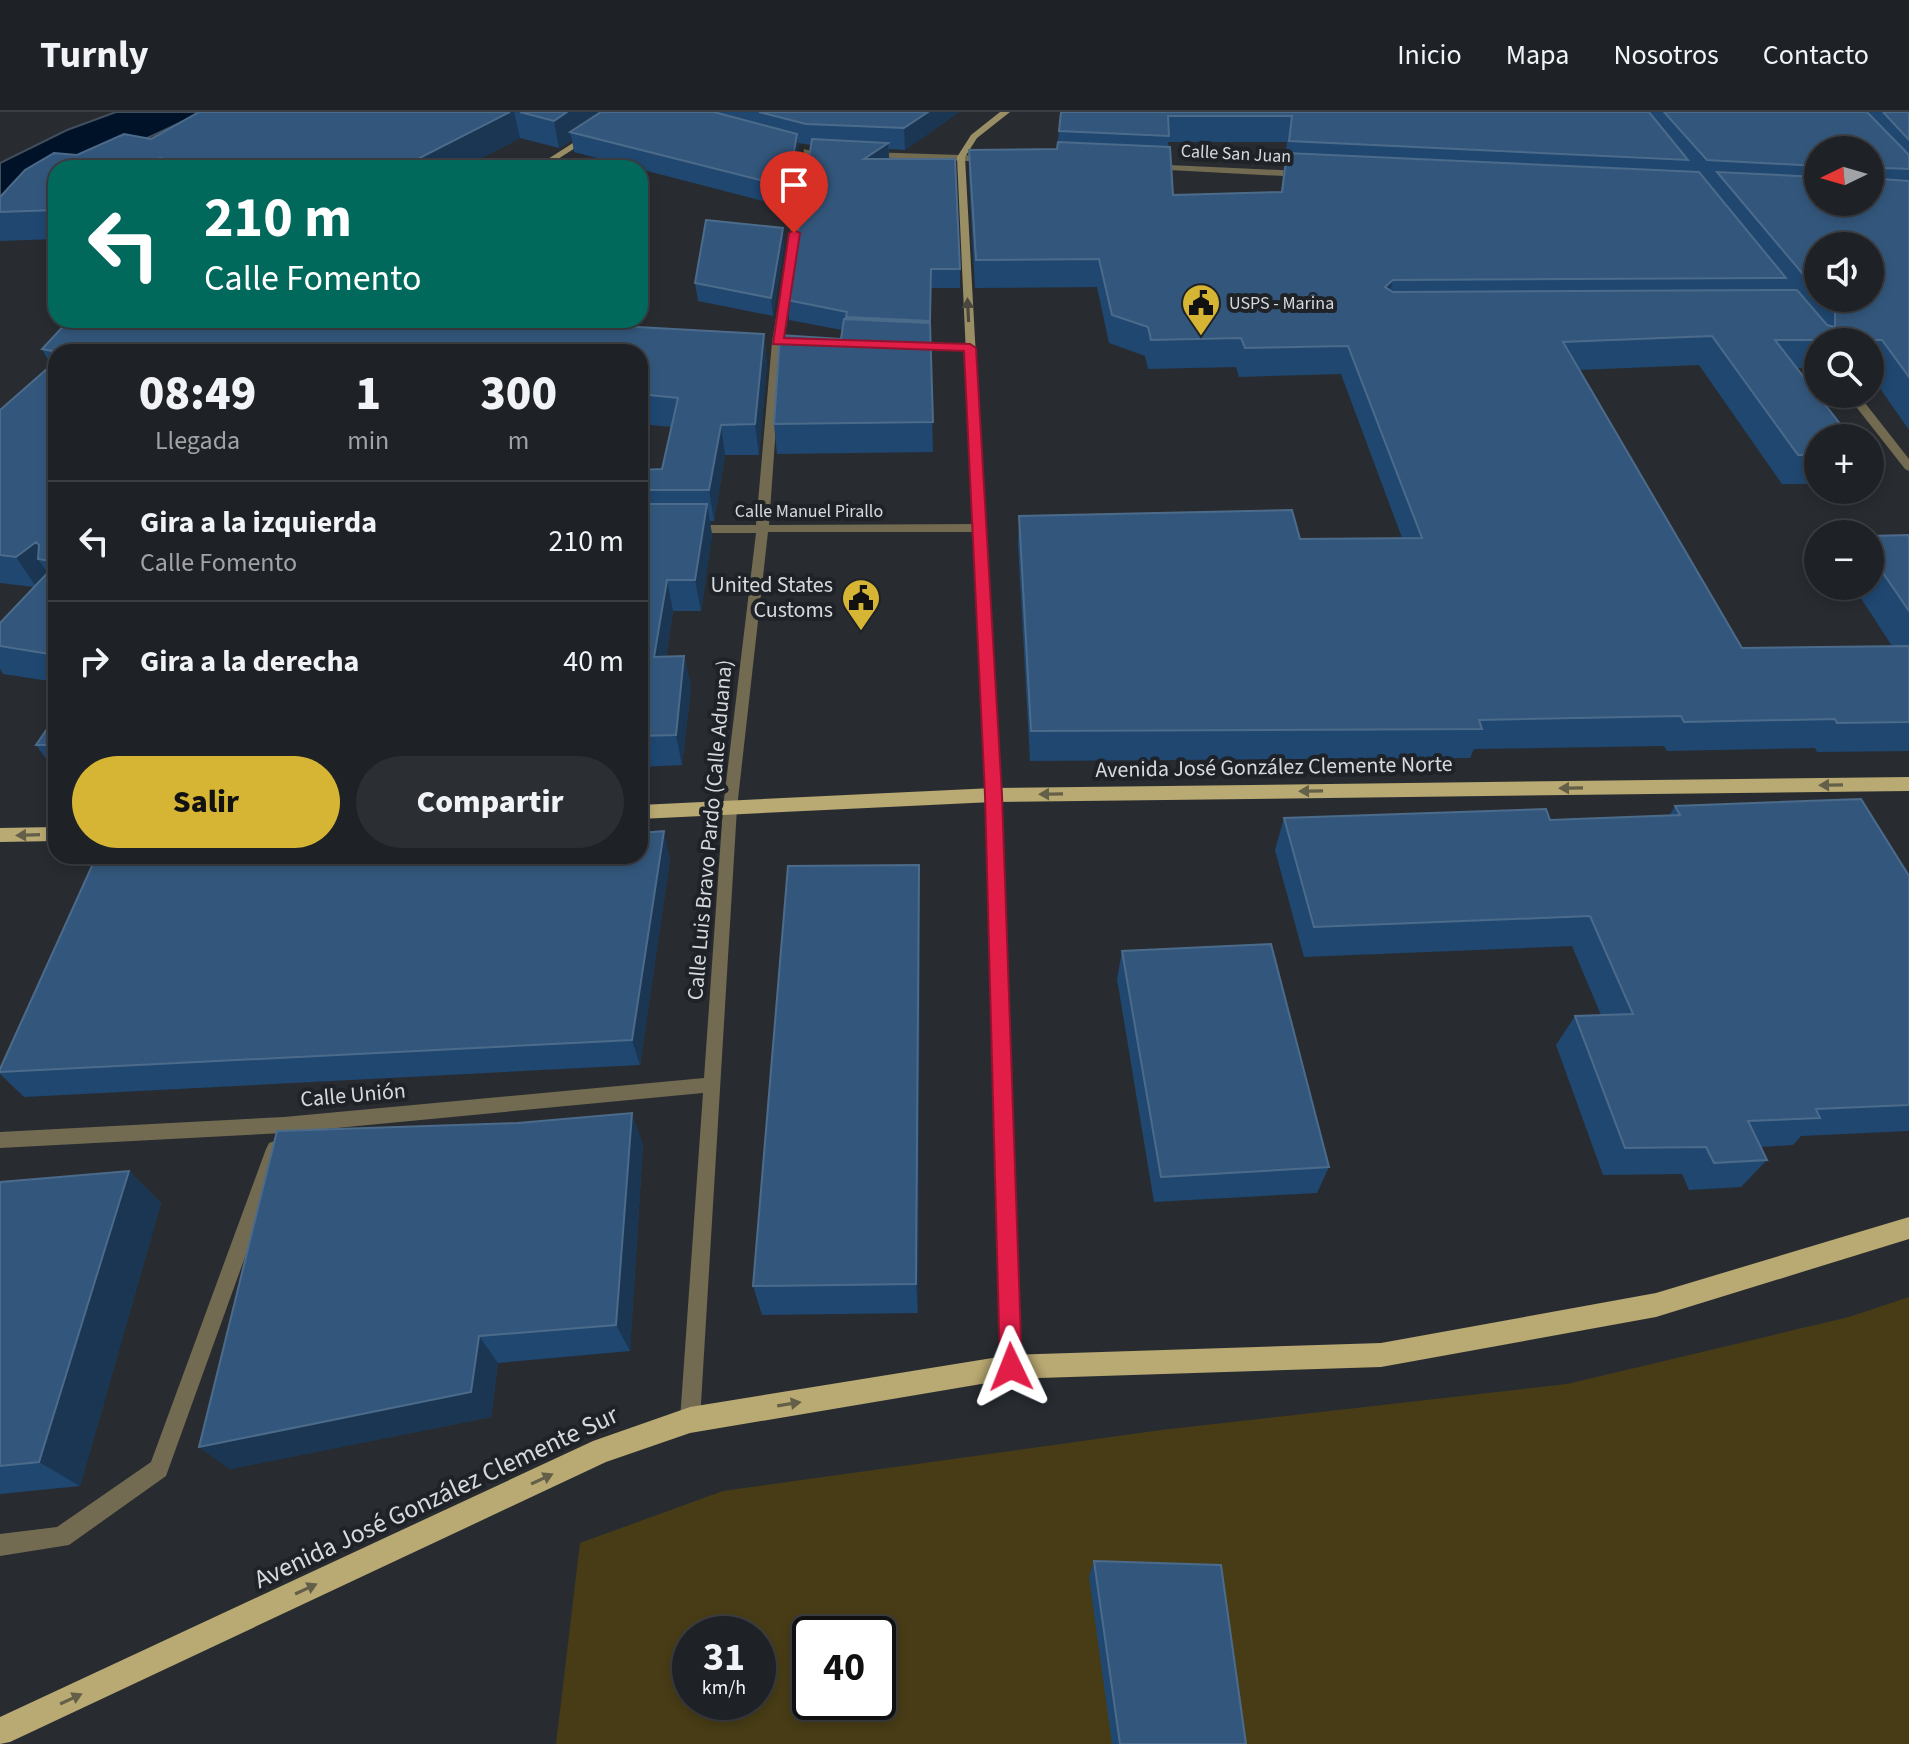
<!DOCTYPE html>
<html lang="es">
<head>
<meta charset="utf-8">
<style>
	body { margin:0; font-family:"Source Sans 3",sans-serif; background:#2b2e32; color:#f1f3f6; height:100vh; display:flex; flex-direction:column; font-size:30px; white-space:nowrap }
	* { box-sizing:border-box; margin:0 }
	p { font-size:26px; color:#a1a3a7 }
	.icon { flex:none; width:44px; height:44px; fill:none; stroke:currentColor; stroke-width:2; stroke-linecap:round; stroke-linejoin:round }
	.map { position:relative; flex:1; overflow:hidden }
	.details { position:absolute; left:48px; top:232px; width:600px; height:520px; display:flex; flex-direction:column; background:#1e2125; border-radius:24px; box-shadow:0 4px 12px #0003,0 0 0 2px #3c3e42 }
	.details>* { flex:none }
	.top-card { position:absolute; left:48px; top:48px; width:600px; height:168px; border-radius:24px; box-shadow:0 4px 12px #0003,0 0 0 2px #3c3e42; background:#00695c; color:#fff; overflow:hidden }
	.needle { width:52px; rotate:265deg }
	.tools { position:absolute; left:1804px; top:24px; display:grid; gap:16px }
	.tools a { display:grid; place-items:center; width:80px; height:80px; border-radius:50%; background:#1e2125; box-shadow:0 4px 12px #0003,0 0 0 2px #3c3e42; font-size:40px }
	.speed { position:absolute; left:672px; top:1504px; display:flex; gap:16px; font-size:40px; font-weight:700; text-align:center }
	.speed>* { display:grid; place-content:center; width:104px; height:104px; border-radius:50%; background:#1e2125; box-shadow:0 4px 12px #0003,0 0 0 2px #3c3e42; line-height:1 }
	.speed small { font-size:20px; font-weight:400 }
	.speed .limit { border:4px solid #111; border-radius:12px; background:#fff; color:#111 }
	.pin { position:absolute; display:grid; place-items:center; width:68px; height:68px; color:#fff; margin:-82px -34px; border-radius:50% 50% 50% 0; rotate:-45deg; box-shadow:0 0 8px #0007 }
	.pin .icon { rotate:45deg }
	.me { position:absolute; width:88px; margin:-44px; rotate:358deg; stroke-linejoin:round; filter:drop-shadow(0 0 6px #0008) }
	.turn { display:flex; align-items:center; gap:28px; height:168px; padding:0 24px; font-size:36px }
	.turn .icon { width:104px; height:104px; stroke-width:2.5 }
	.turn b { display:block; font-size:56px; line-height:68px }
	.eta { display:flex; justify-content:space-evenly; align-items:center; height:136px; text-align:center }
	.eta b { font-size:48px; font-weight:800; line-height:56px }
	.action { display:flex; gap:16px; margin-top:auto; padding:16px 24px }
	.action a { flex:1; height:92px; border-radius:48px; background:#d6b534; color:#111; font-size:32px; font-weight:800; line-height:92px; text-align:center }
	.action a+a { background:#2b2e32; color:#f1f3f6 }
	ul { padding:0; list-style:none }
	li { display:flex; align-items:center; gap:24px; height:120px; padding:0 24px; border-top:2px solid #3c3e42 }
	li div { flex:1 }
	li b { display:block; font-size:30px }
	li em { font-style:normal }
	header { display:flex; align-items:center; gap:48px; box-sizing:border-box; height:112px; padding:0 40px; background:#1e2125; border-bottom:2px solid #3c3e42 }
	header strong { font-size:38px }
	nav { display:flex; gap:44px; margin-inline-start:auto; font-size:28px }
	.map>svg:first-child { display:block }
</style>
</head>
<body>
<header>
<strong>Turnly</strong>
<nav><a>Inicio</a><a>Mapa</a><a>Nosotros</a><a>Contacto</a></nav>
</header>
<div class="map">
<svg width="1909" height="1632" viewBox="0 0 1909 1632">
	<rect width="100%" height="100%" fill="#282c31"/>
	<!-- green -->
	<path fill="#473c16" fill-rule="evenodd" d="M1909 1185V1632H556L580 1431 723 1379 1161 1318 1567 1272 1849 1205ZM690 1522H758V1590H690ZM810 1522H878V1590H810Z"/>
	<!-- water -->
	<path fill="#001228" stroke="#404e5e" stroke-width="2" d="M116 0H203L83 56H56L0 115V51L67 18Z"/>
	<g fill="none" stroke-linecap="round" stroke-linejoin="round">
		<!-- street -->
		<path fill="#726b51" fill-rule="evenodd" d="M804 37 811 39 782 230 769 413 978 412 984 416 978 420H768L737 696 700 1308 697 1315 690 1318 683 1315 680 1308 703 981 284 1021 0 1036V1020L284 1005 704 966 723 696 756 421H692L686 417 692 413H756L772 230Z
			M867 40 991 44 995 47 991 50 870 45 867 44Z
			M1147 52 1302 59 1307 62 1302 65 1150 57 1146 54Z
			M907 232 970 233 975 236 970 239 911 237 906 234Z
			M1846 282H1858L1909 347V359L1905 357Z
			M275 1029 281 1031 284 1037 166 1364 69 1433 0 1444V1422L57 1415 151 1350 266 1037 269 1031Z"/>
		<!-- secondary -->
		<path fill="#9a8e64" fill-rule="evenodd" d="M621 0H631L544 56H534Z
			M1000 0H1010L977 26 965 45 1000 683 1021 1255 1018 1262 1011 1265 1004 1262 1001 1255 986 683 957 45 971 23Z"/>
		<!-- primary -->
		<path fill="#b9a972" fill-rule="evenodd" d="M1909 665V679L993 690 640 707V693L993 676Z
			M56 715V729L0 730V716Z
			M1909 1105V1127L1656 1205 1381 1255 1011 1267 690 1321 606 1350 10 1630 0 1632V1605L593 1329 690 1295 1011 1243 1381 1231 1656 1181Z"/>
	</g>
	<!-- wall -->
	<path fill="#1f4770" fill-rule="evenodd" d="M199 0H959L905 38 889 37V47L960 157V176H931L930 221 933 340 777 342 774 312 841 227 842 218 789 208 787 188 811 33 798 31 799 42 790 96 574 40 572 28 559 36 520 26 462 56H56V127L0 129V85L77 43 151 27Z
		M1061 0H1909V318L1870 262V230H1818V256H1797L1818 326V372H1782L1699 253 1579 258 1742 536 1892 534 1853 474H1870V424L1909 423V639L1817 640 1815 636 1667 639 1664 634 1474 637 1470 646 1030 649 1018 433 1019 404 1300 427 1402 426 1341 262 1239 265 1236 255 1148 257 1145 244 1109 231 1097 175 975 176 969 65V38L1057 37ZM1168 30H1287L1281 80 1173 83ZM1818 38 1870 90H1818ZM1818 134 1870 186H1818Z
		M784 133 773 204 698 189 695 171Z
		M69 208H511L764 222 767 252 759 343H725L714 409H710L712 423 701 499H673L666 545 684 544 691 575 682 653 640 655V358L662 357 672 315 640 312V240H56V570L3 562 0 557V511L34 475 0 471V298L51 253 42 237Z
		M56 604V660L36 633Z
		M1675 694 1909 764V1019L1801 1024 1793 1033 1760 1035 1767 1048 1741 1075 1689 1078 1682 1062 1603 1063 1556 933 1575 904 1601 903 1572 834 1304 845 1275 738 1284 706 1550 708 1669 704Z
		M670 747 640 953 24 985 0 962V960Z
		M919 753 920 790 918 1201 762 1203 753 1174Z
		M1122 839 1329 1055 1317 1081 1154 1090 1117 867Z
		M643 1032 630 1239 498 1251 491 1305 230 1357 199 1335Z
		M129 1059 161 1091 80 1374 0 1382V1070Z
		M1094 1449 1246 1632H1112L1089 1465Z"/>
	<!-- shaded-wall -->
	<path fill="#1a3652" d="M510 0H514L520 26 462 56H400Z
		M567 0H611L570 20 572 28 559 36 554 9Z
		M928 0H959L905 38 904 16Z
		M797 22 799 42 790 96 788 75Z
		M888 31 889 49 864 47Z
		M160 46 164 56H140Z
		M783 116 784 133 773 204 771 186Z
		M1393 168 1386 196 1385 175Z
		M270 208H312L280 240 268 210Z
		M764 222 767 252 759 343 755 312Z
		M721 313 725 343 714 409 709 378Z
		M707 392 712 423 701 499 695 468Z
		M36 430 47 448 38 447 50 465 37 476 16 445Z
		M667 468 673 499 661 576 654 545Z
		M684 544 691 575 682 653 676 623Z
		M664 719 670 747 640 953 632 928Z
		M919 753 920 790 918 1201 916 1172Z
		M632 1001 643 1032 630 1239 616 1213Z
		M129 1059 161 1091 80 1374 39 1350Z
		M479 1224 498 1251 491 1305 230 1357 199 1335Z"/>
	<!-- building -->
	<path fill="#33577c" stroke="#4c6b8b" stroke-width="2" d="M199 0H510L400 56H201L160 46 140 56H56V98L0 100V85L25 58 54 41 77 43 124 22 151 27Z
		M520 0H567L554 9Z
		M601 0H714L797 22 788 75 570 20Z
		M759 0H928L904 16 806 12Z
		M1061 0H1649L1688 48 1289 29 1292 4H1168L1169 24 1059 19Z
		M1664 0H1867L1909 43V57L1884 56 1881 67 1909 69V265L1882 228H1775L1851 326H1818V343H1798L1712 224 1563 230 1742 536 1909 534V610L1837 611 1835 607 1684 610 1681 604 1479 608 1482 617 1031 619 1019 404 1292 398 1300 427 1422 426 1348 234 1245 236 1241 226 1151 228 1148 215 1112 203 1099 147 976 148 969 38 1057 37 1058 30 1170 35 1173 83 1282 80 1287 41 1699 60 1786 166 1393 168 1385 175 1393 180 1797 178 1827 213 1835 215V201L1823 186H1870V134H1818V180L1717 60 1818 65V90H1870V38H1818V54L1707 48Z
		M1883 0H1909V28Z
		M812 27 888 31 864 47H955L960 157H931L930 209 846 205 847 200 787 188Z
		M706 108 783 116 771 186 695 171Z
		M844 207 930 211 933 310 774 312 780 223 841 227Z
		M69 208H270L268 210 284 212 289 208H511L764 222 755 312 721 313 709 378H640V358L662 357 678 286 640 282V240H58L42 237Z
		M56 249V450L38 447 39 433 36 430 16 445 0 443V298Z
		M640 392H707L695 468H667L654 545 684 544 676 623 640 624Z
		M1909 423V499L1870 442V424Z
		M56 452V543L0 534V511Z
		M56 604V633H36Z
		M1861 687 1909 764V993L1816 997 1820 1006 1748 1009 1767 1048 1714 1051 1706 1035 1625 1036 1575 904 1633 902 1590 804 1314 815 1284 706 1546 697 1550 708 1680 703 1675 694Z
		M664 719 632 928 0 960V957L96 745 136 744H640V721Z
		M919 753 916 1172 753 1174 788 754Z
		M1271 832 1329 1055 1161 1065 1122 839Z
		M632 1001 616 1213 479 1224 471 1280 199 1335 277 1019 518 1011Z
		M129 1059 39 1350 0 1354V1070Z
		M1094 1449 1221 1453 1246 1632H1120Z"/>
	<!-- one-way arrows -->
	<defs><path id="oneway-solid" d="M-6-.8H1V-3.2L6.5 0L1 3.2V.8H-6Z" transform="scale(2)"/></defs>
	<use fill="#4a483c" href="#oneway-solid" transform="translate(968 198) rotate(-93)"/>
	<g fill="#645f49">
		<use href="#oneway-solid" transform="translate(1831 673) rotate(179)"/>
		<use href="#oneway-solid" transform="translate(1571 676) rotate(179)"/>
		<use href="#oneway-solid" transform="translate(1311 679) rotate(179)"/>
		<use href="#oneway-solid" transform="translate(1051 682) rotate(179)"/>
		<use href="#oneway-solid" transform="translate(28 723) rotate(178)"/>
		<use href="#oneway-solid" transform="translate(789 1292) rotate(-9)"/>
		<use href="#oneway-solid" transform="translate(542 1367) rotate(-25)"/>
		<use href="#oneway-solid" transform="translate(306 1477) rotate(-25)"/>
		<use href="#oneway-solid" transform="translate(71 1587) rotate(-25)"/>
	</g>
	<!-- route -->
	<path fill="#e11d48" stroke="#92132f" stroke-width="2" d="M794 118 800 121 784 226 970 232 976 236 1002 683 1022 1255 1019 1263 1011 1267 1003 1263 1000 1255 985 683 964 239 773 232 789 121Z"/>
	<!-- icons -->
	<defs>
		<symbol id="civic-pin" viewBox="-11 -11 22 30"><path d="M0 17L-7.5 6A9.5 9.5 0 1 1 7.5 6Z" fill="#d6b534" stroke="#1f2227"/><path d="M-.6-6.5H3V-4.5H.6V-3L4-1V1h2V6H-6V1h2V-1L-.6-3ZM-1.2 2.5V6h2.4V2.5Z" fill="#111"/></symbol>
	</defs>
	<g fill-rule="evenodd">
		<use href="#civic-pin" x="1179" y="169" width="44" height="60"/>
		<use href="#civic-pin" x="839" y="464" width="44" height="60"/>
	</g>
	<g text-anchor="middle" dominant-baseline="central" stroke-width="8" stroke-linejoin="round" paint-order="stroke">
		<!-- far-street labels -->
		<g font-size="18" fill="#d7dadd" stroke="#1f2227">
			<text transform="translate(1236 42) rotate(3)">Calle San Juan</text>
			<text x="809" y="399">Calle Manuel Pirallo</text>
		</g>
		<!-- far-poi labels -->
		<g font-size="18" fill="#d7dadd" stroke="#1f2227" text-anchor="start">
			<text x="1229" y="191">USPS - Marina</text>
		</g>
		<!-- poi labels -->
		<g font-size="22" fill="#d7dadd" stroke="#1f2227" text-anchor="end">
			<text x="833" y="473">United States<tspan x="833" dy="25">Customs</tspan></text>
		</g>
		<!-- street labels -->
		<g font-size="22" fill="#d7dadd" stroke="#1f2227">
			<text transform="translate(1274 655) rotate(-1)">Avenida José González Clemente Norte</text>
			<text transform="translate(710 718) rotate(-85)">Calle Luis Bravo Pardo (Calle Aduana)</text>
			<text transform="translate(353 983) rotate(-5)">Calle Unión</text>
		</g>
		<!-- near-street labels -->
		<g font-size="26" fill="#d7dadd" stroke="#1f2227">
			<text transform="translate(436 1385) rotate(-25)">Avenida José González Clemente Sur</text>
		</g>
	</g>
</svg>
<div class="tools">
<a><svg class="needle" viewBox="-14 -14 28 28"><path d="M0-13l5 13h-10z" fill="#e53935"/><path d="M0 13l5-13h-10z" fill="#a1a3a7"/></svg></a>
<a><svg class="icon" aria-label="sound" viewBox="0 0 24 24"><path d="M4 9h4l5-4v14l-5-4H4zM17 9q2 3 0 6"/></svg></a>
<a><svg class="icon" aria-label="search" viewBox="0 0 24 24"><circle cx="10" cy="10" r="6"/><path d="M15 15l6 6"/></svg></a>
<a>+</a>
<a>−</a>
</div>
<div class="speed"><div>31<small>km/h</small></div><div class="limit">40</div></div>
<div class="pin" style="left:794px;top:121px;background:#d93025"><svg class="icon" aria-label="arrive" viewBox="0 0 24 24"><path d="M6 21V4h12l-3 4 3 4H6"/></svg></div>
<svg class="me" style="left:1011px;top:1255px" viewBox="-20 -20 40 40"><path d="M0-17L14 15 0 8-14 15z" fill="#e11d48" stroke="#fff" stroke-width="4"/></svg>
<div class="top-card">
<div class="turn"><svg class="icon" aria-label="left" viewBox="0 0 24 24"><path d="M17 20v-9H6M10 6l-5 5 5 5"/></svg><div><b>210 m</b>Calle Fomento</div></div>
</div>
<section class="details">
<div class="eta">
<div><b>08:49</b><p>Llegada</p></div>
<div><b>1</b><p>min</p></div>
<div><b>300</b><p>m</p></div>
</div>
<ul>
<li><svg class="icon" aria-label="left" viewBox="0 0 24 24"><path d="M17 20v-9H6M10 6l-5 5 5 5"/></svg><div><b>Gira a la izquierda</b><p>Calle Fomento</p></div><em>210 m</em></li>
<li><svg class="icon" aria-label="right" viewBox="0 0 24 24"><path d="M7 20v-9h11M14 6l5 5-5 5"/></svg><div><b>Gira a la derecha</b></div><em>40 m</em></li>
</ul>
<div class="action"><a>Salir</a><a>Compartir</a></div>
</section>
</div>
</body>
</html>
